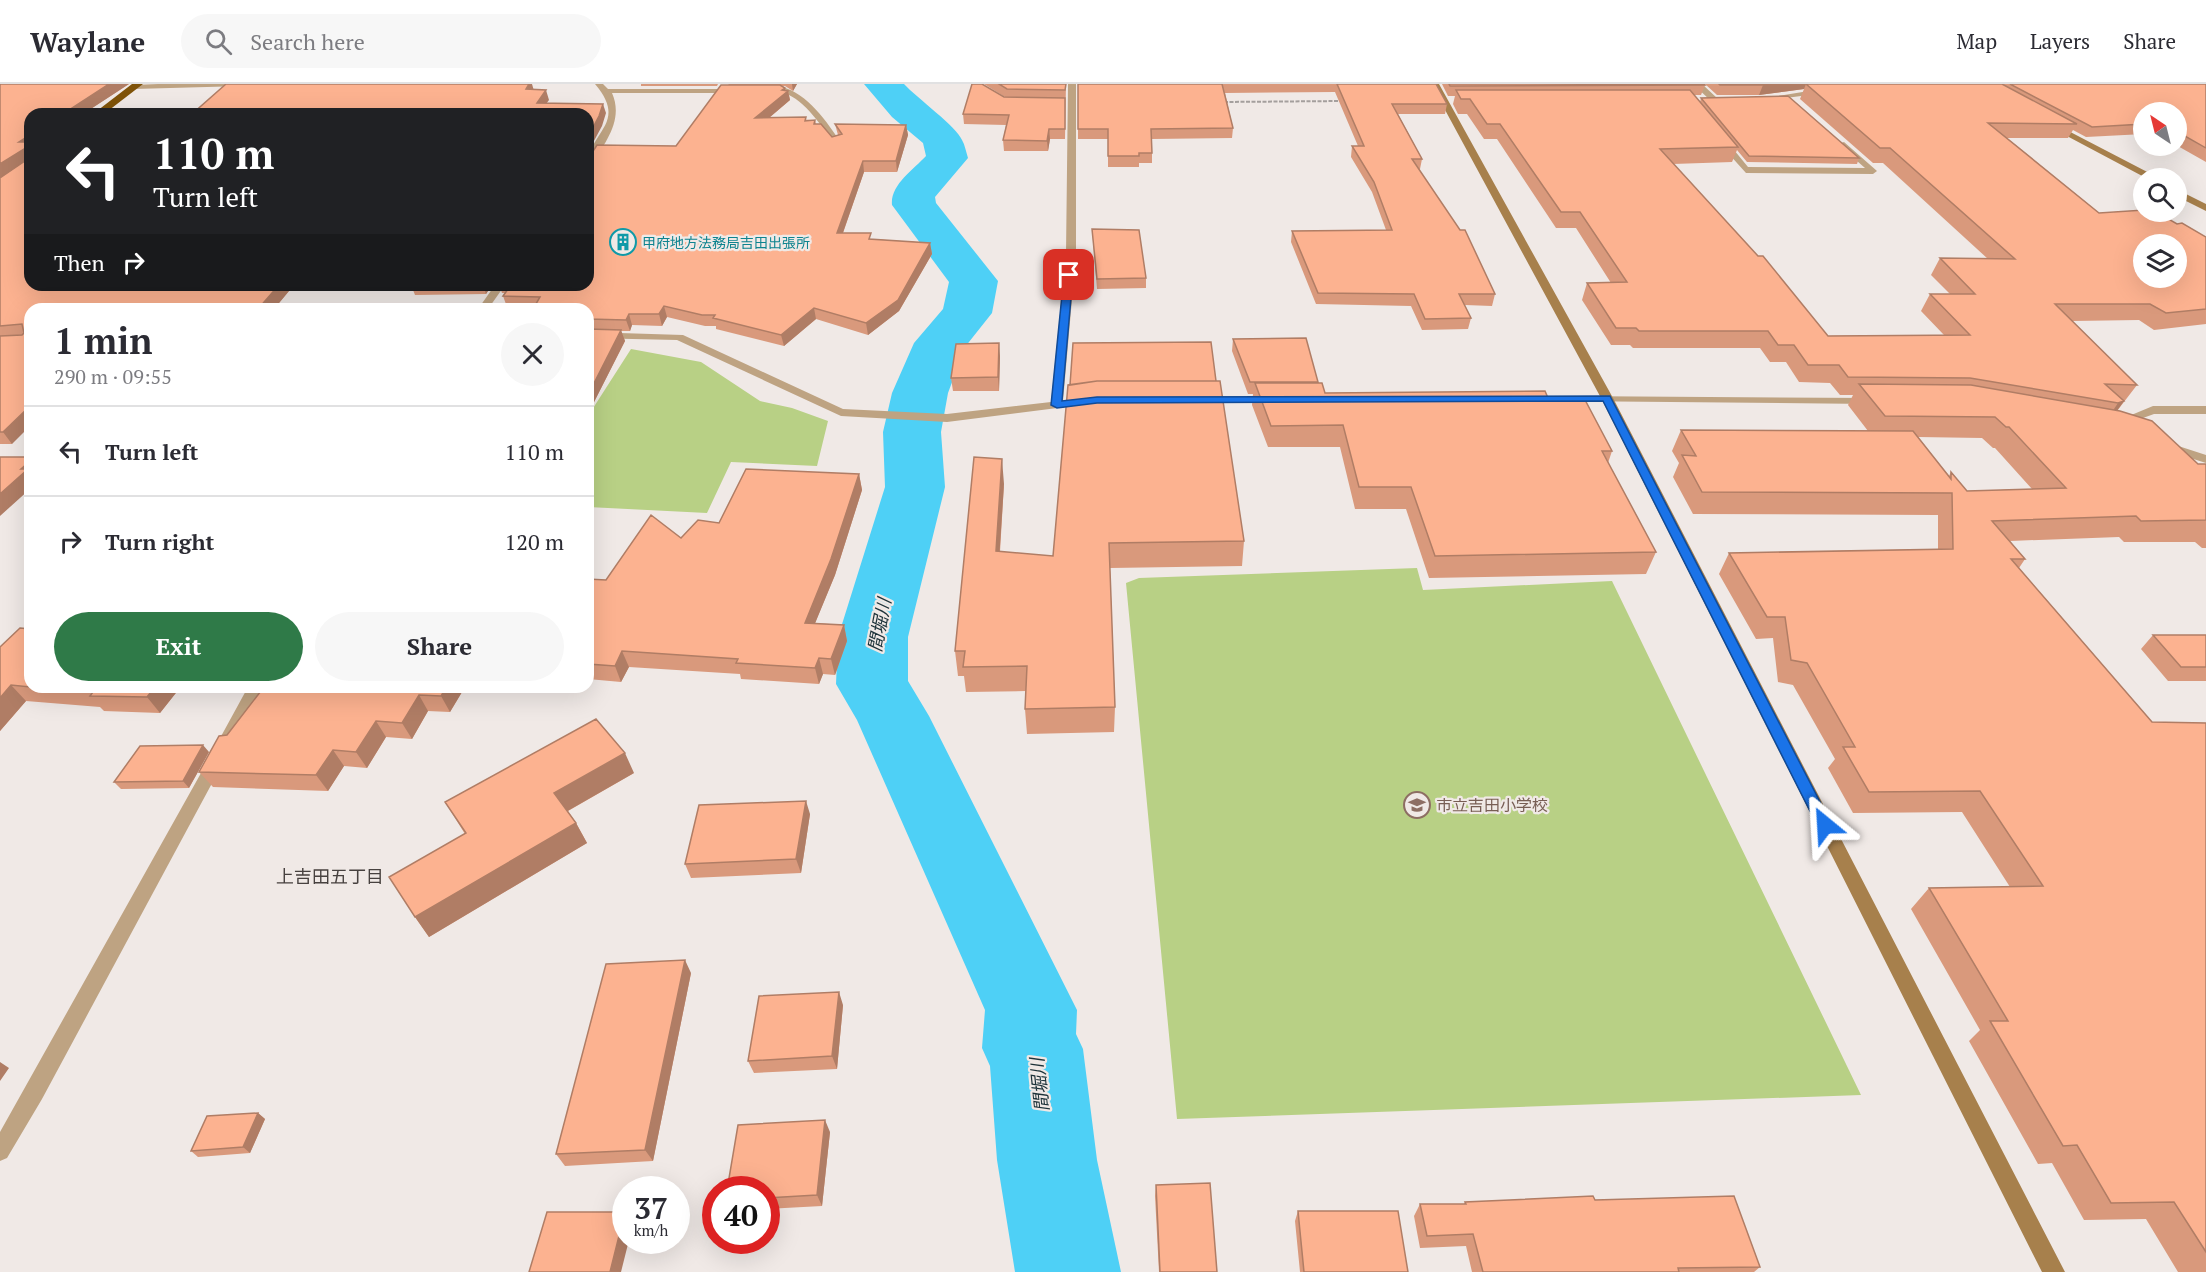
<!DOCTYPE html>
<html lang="en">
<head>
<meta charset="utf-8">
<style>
	body { margin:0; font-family:"PT Serif","Noto Sans JP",serif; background:#f7f7f7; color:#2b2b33; height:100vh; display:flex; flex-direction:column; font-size:22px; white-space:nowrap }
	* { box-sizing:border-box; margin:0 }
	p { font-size:20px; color:#7c7c81 }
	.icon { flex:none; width:33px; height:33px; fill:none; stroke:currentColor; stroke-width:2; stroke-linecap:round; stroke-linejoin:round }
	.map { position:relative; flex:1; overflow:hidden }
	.details { position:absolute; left:24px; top:219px; width:570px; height:390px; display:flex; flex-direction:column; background:#fff; border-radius:18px; box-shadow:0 6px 24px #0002 }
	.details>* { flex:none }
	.top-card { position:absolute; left:24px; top:24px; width:570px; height:183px; border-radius:18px; box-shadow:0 6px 24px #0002; background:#202124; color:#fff; overflow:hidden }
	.needle { width:39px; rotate:325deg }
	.tools { position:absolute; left:2133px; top:18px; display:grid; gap:12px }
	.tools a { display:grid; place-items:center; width:54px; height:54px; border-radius:50%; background:#fff; box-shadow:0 6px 24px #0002; font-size:30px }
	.speed { position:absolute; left:612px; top:1092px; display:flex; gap:12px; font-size:30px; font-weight:700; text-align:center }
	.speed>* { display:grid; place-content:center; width:78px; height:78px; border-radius:50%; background:#fff; box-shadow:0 6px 24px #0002; line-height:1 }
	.speed small { font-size:15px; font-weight:400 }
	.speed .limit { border:9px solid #d22; background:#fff; color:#111 }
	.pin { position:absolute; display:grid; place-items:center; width:51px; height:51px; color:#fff; margin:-26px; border-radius:12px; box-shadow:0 3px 9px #0006 }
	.me { position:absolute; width:66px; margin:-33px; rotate:333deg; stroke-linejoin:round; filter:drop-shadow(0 0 4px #0008) }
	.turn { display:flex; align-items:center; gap:21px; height:126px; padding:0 30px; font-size:27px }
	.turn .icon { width:78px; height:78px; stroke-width:2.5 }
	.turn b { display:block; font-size:42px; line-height:51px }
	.then { display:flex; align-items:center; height:57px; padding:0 30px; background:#0003; gap:12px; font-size:22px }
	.round { display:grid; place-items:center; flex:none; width:63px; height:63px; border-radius:32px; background:#f7f7f7 }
	.overview { display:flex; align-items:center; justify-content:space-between; height:102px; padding:0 30px }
	h1 { font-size:36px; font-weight:600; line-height:45px }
	.cta { display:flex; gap:12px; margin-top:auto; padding:12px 30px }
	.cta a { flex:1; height:69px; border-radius:36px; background:#2f7a48; color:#fff; font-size:24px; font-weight:600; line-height:69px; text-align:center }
	.cta a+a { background:#f7f7f7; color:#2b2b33 }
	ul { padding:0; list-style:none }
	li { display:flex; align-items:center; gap:18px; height:90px; padding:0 30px; border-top:2px solid #e1e1e2 }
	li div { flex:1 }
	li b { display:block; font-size:22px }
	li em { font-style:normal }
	header { display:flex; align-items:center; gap:36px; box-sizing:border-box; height:84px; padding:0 30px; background:#fff; border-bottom:2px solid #e1e1e2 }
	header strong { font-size:28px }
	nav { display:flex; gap:33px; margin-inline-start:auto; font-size:21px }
	.search { width:420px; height:54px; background:#f7f7f7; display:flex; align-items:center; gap:15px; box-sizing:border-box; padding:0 21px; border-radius:33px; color:#7c7c81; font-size:22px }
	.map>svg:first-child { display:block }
</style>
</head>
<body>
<header>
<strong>Waylane</strong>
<div class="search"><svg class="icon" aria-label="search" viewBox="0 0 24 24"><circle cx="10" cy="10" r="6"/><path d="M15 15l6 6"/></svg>Search here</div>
<nav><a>Map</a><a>Layers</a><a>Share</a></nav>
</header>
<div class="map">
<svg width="2206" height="1188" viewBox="0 0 2206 1188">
	<rect width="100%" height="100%" fill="#f0e9e6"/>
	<!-- green -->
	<path fill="#b8d085" d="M631 265 701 278 760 317 792 324 828 337 817 382 731 378 707 429 588 423V332Z
		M1417 484 1423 506 1612 497 1861 1011 1177 1035 1126 499 1139 494Z"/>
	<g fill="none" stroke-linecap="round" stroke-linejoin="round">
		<!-- river -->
		<path fill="#4ed0f6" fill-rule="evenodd" d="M864 0H904C917 14 957 43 962 56 965 61 966 68 968 74L935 113 936 119 998 197 992 229 965 263 948 309 941 348 945 403 908 553V597L929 632 1077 926 1076 950 1083 965 1097 1076 1121 1188H1015L997 1076 990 982 982 964 985 926 857 636 836 600 838 553 885 403 883 348 892 309 914 259 943 225 949 198 892 121C890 101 913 86 926 72L923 59 892 33Z"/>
		<!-- path -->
		<path stroke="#a49f9d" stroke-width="2" stroke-dasharray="4 1.5" stroke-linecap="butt" d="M1224 18 1343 17"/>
		<!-- street -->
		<path fill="#bea382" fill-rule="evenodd" d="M158 0H247L243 2 134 5 130 3 134 1Z
			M595 0H603L608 5H737L741 7 737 9H612C624 36 605 59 591 81L588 82C588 47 629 40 595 0Z
			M1068 0H1076V170L1063 317 1085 315 1091 318 1089 320 947 338 841 332 677 256 588 254V248L683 251 843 325 947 330 1051 318 1066 170Z
			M1693 0H1702L1718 15 1711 17Z
			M782 3C807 9 828 39 841 59L840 61H834C823 43 805 16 784 9 778 7 772 9 766 6Z
			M1821 5 1825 7 1824 9 1770 16 1766 14Z
			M1719 55H1725L1748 83 1865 84 1841 63V59L1844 58 1877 87 1873 90 1746 89 1719 59Z
			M495 201H505L488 225H478Z
			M1565 312 1871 314 1877 317 1871 320 1561 317 1559 315Z
			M1202 313H1271L1277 316 1271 319 1198 318 1196 316Z
			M2153 322H2206V330H2154L2118 343 2112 339Z
			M2166 358 2206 371V379L2162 365V359Z
			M248 603H264L233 660H221L219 656Z
			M216 671 222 673 224 677 42 1015 7 1074 0 1077V1048L210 673Z"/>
		<!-- secondary -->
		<path fill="#a7804c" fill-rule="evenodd" d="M1431 0H1439L1613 314 2065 1188H2042L1601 314Z
			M2053 39 2155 92 2156 94H2146L2050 43 2049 41Z
			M2176 105 2206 120V127L2176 112Z"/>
		<!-- highway -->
		<path fill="#7f5309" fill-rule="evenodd" d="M132 0H143L104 30H93Z"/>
	</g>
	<!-- wall -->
	<path fill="#d9997c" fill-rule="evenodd" d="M0 0H129L83 30H30V201H335L330 207H289L274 225H30L12 360H0Z
		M641 0H718L717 2H641Z
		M728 0H797L793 7 785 2H782L785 4V6L788 7 790 16 769 34 815 36 816 40 832 53 838 51 835 40 906 41 908 51 897 88H864L843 149 872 155 930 159 932 170 899 227 868 251 816 235 784 262 716 245V242H705L667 233 662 242 632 241 630 247H621L625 257 592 322H588V225L507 223 503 212 505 209H502L499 201H588L676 62 729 1Z
		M984 0H1066L1065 55H1050L1048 67H1004L1003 56 1006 41 964 40 963 30 1005 13Z
		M1078 0H1436L1447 20 1445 30H1398L1422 75 1420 85H1419L1495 210 1492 222 1465 221 1471 234 1468 245 1422 246 1411 222 1316 220 1291 158 1292 147 1386 146 1372 108 1351 73 1352 62H1358L1335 8 1225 9 1233 44 1232 54 1152 55V79H1139V83H1108V55H1078Z
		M1442 0H1704L1705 1 1701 11H1694L1700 18 1701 14 1859 74 1857 80 1747 78 1737 66 1732 78 1673 80 1828 252 1944 251 1921 227 1930 210H1950L1931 191 1940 174 1988 175 1883 79H1873L1800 15 1804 5 1759 11H1717L1705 0H2206V78L2176 61V28H2144V50L2086 53 2073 46 2068 54H2007L2099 129 2152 131 2177 140 2206 153V240L2154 246 2139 236 2072 237 2137 301 2117 327 2198 380H2206V464H2202L2195 458H2124L2119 453 2010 457 2025 475 2019 484 2152 638 2206 639V1188H2178L2146 1135 2084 1136 2052 1079 2038 1080 1969 957 1980 946 1911 825 1929 804 2010 803 1962 728 1853 729 1828 684 1835 675 1793 601 1778 598 1773 554 1756 555 1719 490 1729 469 1938 465V431L1693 430 1673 393 1679 379 1672 367 1681 346 1868 347 1848 321 1853 311H1840L1830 299 1799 298 1786 278H1770L1760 264H1633L1630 261H1611L1582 216 1587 199H1611L1576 144H1556L1497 55H1484L1467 30H1458L1453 20 1455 12H1448ZM1918 353 1982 354 1993 364H1995L2032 405 1967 407 1951 388 1949 392Z
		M1092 145 1146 194V204L1097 205Z
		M411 201H492L486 210 415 211Z
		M1233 255 1318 298V299L1325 309 1548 314 1612 367 1608 379 1656 468 1646 490 1429 494 1406 425H1355L1340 363H1268L1252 321 1253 310H1248L1232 267Z
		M1000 272 999 307H953L951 294Z
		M1216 297 1244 457 1242 482 1110 484 1115 623 1114 648 1027 650 1025 625 1026 607 966 608 964 592H958L955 567 1004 400 1000 468 1053 472Z
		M859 390 862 406 835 491 815 539 844 541 847 557 835 591 823 590 819 600 741 595 740 590 629 583 621 598 588 595V495L606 496 681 454 719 439Z
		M2153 551H2206V597H2168L2141 565Z
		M0 563 30 603H246L243 607 179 605 160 629 104 627 100 623 26 617 0 647Z
		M261 603H465L450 628 428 627 412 655 386 653 367 684 344 682 328 707 213 703 199 688 262 605Z
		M209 668 189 704 121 705 114 698Z
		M634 689 568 727 576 739 587 759 429 853 415 833 465 750 445 718Z
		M810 730 801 789 691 794 685 780Z
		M691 889 653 1077 565 1082 556 1070Z
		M843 921 837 985 754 989 748 977Z
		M258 1029 265 1035 250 1069 198 1073 191 1067Z
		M830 1048 822 1122 766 1125V1106Z
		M1156 1101 1217 1188H1159L1155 1112Z
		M1595 1116 1760 1183 1754 1188H1472L1466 1162 1420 1164 1414 1132 1420 1120H1464L1465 1118Z
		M1298 1127 1408 1188H1300L1295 1137Z"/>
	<!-- shaded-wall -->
	<path fill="#b07d65" d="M109 0H129L83 30H63Z
		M529 0H532L534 7 526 5Z
		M792 0H797L793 7Z
		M1770 0H1843H1806L1804 5 1759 11 1763 1Z
		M785 4V9L788 7 790 16 757 44 755 34Z
		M546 6 549 16 540 28 537 19Z
		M603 20 606 29 602 42 588 68V53Z
		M906 41 908 51 897 88 896 77Z
		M1049 45 1050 55 1048 67 1047 57Z
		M30 51V75L0 95V80L19 58Z
		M863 77 864 88 839 160 837 149Z
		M930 159 932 170 899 227 868 251 866 239Z
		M279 201H286L289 207 274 225H258Z
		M327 201H335L330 207Z
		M483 201H492L486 210Z
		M664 222 667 233 662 242 659 230Z
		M814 224 816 235 784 262 781 251Z
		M629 230 632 241 630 247 626 236Z
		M621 246 625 257 592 322 588 311Z
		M999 259 1000 272 999 307 998 293Z
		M2124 317 2111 335 2106 337 2118 319Z
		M30 322V342L12 360 3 348Z
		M1002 375 1004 400 998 492 996 467Z
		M30 377V405L0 432V410L21 385Z
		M859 390 862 406 835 491 809 554 805 539Z
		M844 541 847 557 835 591 831 575Z
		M622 567 629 583 621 598 615 582Z
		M819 574 823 590 819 600 815 584Z
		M11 601 26 617 0 647V614Z
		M155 603H177L179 605 160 629 147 613Z
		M446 603H465L450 628 441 612Z
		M419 611 428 627 412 655 402 639Z
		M376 637 386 653 367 684 356 668Z
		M203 661 209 668 189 704 183 697Z
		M333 666 344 682 328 707 316 691Z
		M625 669 634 689 564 729 554 709Z
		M806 717 810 730 801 789 796 775Z
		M576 739 587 759 429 853 415 833Z
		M685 876 691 889 653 1077 645 1066Z
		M839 908 843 921 837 985 832 972Z
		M0 978 9 984 0 997Z
		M258 1029 265 1035 250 1069 243 1063Z
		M825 1036 830 1048 822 1122 817 1111Z
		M625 1128 626 1156H629L621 1188H610Z"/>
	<!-- building -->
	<path fill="#fcb290" stroke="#b07d65" stroke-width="1.5" fill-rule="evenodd" d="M0 0H109L63 30H30V51L19 58H30V201H279L258 225H30V322L3 348H0V252L22 251 24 249 22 240 0 242V94L25 77 24 65 0 80Z
		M226 0H529L526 5 546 6 537 19 603 20 599 32 588 53V30H192Z
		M972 0H982L1004 13 1065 14V45H1049L1047 57 1003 56 1009 31 963 30Z
		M999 0H1066L1065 6 1007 5Z
		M1078 0H1222L1233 44 1151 45 1152 69H1139V72H1108V45H1078Z
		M1337 0H1436L1447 20H1392L1422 75H1412L1460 146H1465L1495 210H1459L1471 234 1425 235 1414 210 1318 209 1292 147 1392 146 1374 98 1352 62H1364Z
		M1449 0H1704L1705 1 1450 2Z
		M1719 0H1770L1763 1H1720Z
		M1806 0H2002L2077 40 1988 39 2099 129 2144 126V128H2147L2152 131 2160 130 2177 140 2182 139 2206 153V225L2166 229 2150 220H2055L2137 301 2105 300 2124 317 2118 319 1970 294 1848 293 1839 281H1808L1794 261H1778L1768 247H1639L1636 244H1616L1587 199 1627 198 1580 128H1561L1500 40H1487L1470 15H1461L1456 6H1690L1738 63 1660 65 1758 172H1763L1828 252 1970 251 1930 210H1975L1940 174 2015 175 1890 64H1880ZM2144 160H2176V194H2144Z
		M2010 0H2206V64L2176 47V28H2144V40L2092 43Z
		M721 1H780L785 4 782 6 788 7 755 34 806 33 805 37 815 36 814 40H821L832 53 842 50 835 40 906 41 896 77H863L837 149H871L869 155 930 159 898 216 866 239 814 224 781 251 713 234 715 231H702L664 222 659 230H629L626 236 588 235V225H533L540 213 503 212 511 201H588V73L590 72 597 61 676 62Z
		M1788 12 1859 74 1749 72 1701 14Z
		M1092 145 1139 146 1146 194 1097 195Z
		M588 245 621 246 588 311Z
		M1306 254 1318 298H1250L1233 255Z
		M1211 258 1216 297H1097L1070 301 1073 259Z
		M999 259 998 293 951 294 956 260Z
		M1097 297H1220L1244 457 1109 459 1115 623 1025 625 1027 582 963 583 965 567H955L974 373 1002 375 996 467 1053 472 1068 301Z
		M1255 299H1322L1325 309 1545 307 1548 314H1584L1612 367H1602L1656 468 1435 472 1411 403H1359L1343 341 1271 342Z
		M1859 300 1971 301 2120 327 2152 337 2198 380H2206V436L2141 437 2136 432 1992 437 2025 475H2011L2152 638 2206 639V1168L2174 1118 2111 1119 2077 1061 2063 1062 1990 937H2008L1929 804 2043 802 1980 707 1869 708 1843 663H1855L1807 579 1791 576 1785 533H1767L1729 469 1953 465 1952 409 1702 408 1682 371 1696 372 1681 346 1913 347 1951 395V388L1967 407 2066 404 2009 343H2006L1995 333 1885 332Z
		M0 373H30V377L21 385H28L0 410Z
		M746 385 859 390 831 475 805 539 844 541 831 575 819 574 815 584 736 579 738 575 622 567 615 582 588 580V495L606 496 651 431 681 454 698 436 719 439Z
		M20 544 30 545V603L11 601 0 614V563Z
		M2153 551H2206V583H2181Z
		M32 603H155L147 613 90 612 93 608Z
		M264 603H446L441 612 419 611 402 639 376 637 356 668 333 666 316 691 199 688 219 652 227 651Z
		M596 635 625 669 554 709 576 739 415 833 389 793 466 749 445 718Z
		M203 661 183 697 114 698 140 662Z
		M806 717 796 775 685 780 699 721Z
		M685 876 645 1066 556 1070 606 880Z
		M839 908 832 972 748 977 759 912Z
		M258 1029 243 1063 191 1067 207 1032Z
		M825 1036 817 1111 766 1114V1106H727L738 1041Z
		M1210 1099 1217 1188H1160L1156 1101Z
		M1593 1112 1595 1116 1734 1112 1760 1183 1678 1184 1679 1188H1483L1473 1150 1427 1152 1420 1120H1466L1465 1118Z
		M1298 1127H1398L1408 1188H1304Z
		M547 1128H625L610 1188H529Z"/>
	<!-- route -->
	<path fill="#1a73e8" stroke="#114b97" stroke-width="1.5" d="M1069 188 1073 191 1062 317 1097 313 1610 312 1832 741 1830 745H1819L1603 317 1097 319 1057 324 1051 321 1064 191Z"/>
	<!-- icons -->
	<defs>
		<symbol id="building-ring" viewBox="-11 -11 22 22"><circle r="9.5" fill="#f0e9e6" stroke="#0f9aa8" stroke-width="1.5"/><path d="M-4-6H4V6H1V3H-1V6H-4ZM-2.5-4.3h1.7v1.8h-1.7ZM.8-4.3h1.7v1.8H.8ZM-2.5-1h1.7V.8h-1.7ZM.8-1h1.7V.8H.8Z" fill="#0f9aa8"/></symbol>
		<symbol id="school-ring" viewBox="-11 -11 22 22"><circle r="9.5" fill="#f0e9e6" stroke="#8d6e63" stroke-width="1.5"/><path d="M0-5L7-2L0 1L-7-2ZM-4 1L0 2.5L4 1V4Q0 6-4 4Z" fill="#8d6e63"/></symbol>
	</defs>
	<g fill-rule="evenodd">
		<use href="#building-ring" x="608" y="143" width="30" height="30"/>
		<use href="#school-ring" x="1402" y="706" width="30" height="30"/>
	</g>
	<g text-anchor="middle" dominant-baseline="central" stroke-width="4.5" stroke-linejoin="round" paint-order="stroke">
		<!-- far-culture labels -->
		<g font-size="14" fill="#0d838f" stroke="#f0e9e6" text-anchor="start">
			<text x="642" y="158">甲府地方法務局吉田出張所</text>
		</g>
		<!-- education labels -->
		<g font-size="16" fill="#785e54" stroke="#f0e9e6" text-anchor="start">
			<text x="1436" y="721">市立吉田小学校</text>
		</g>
		<!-- water labels -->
		<g font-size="18" font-style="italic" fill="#1c3239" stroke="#f0e9e6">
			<text transform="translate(879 541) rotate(-79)">間堀川</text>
			<text transform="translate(1039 1001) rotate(-96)">間堀川</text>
		</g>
		<!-- neighbourhood labels -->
		<g font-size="18" fill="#47413f" stroke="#f0e9e6">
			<text x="330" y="792">上吉田五丁目</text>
		</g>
	</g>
</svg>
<div class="tools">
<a><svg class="needle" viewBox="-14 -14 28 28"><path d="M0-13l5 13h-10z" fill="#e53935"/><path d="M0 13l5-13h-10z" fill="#7c7c81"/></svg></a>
<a><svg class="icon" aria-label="search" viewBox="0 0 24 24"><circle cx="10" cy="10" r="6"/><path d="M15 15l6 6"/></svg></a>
<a><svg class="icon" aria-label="layers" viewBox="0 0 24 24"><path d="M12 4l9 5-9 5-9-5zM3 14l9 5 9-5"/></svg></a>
</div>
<div class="speed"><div>37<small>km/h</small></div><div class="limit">40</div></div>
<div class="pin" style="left:1069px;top:191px;background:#d93025"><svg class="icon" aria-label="arrive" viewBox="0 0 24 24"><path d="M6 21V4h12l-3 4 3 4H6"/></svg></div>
<svg class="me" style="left:1825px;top:741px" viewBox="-20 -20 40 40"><path d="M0-17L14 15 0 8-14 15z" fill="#1a73e8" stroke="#fff" stroke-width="4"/></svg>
<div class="top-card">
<div class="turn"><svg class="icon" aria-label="left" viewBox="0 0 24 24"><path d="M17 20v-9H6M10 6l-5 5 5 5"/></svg><div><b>110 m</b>Turn left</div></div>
<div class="then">Then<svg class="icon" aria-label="right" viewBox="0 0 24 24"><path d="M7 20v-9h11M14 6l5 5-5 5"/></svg></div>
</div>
<section class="details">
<div class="overview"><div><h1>1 min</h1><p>290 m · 09:55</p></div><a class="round"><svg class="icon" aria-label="close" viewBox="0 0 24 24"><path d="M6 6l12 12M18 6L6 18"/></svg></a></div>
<ul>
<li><svg class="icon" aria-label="left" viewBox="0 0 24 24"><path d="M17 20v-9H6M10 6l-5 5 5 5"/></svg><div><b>Turn left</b></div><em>110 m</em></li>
<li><svg class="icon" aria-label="right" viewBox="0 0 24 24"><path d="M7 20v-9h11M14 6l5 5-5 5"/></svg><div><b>Turn right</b></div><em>120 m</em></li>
</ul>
<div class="cta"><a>Exit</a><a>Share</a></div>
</section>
</div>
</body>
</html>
